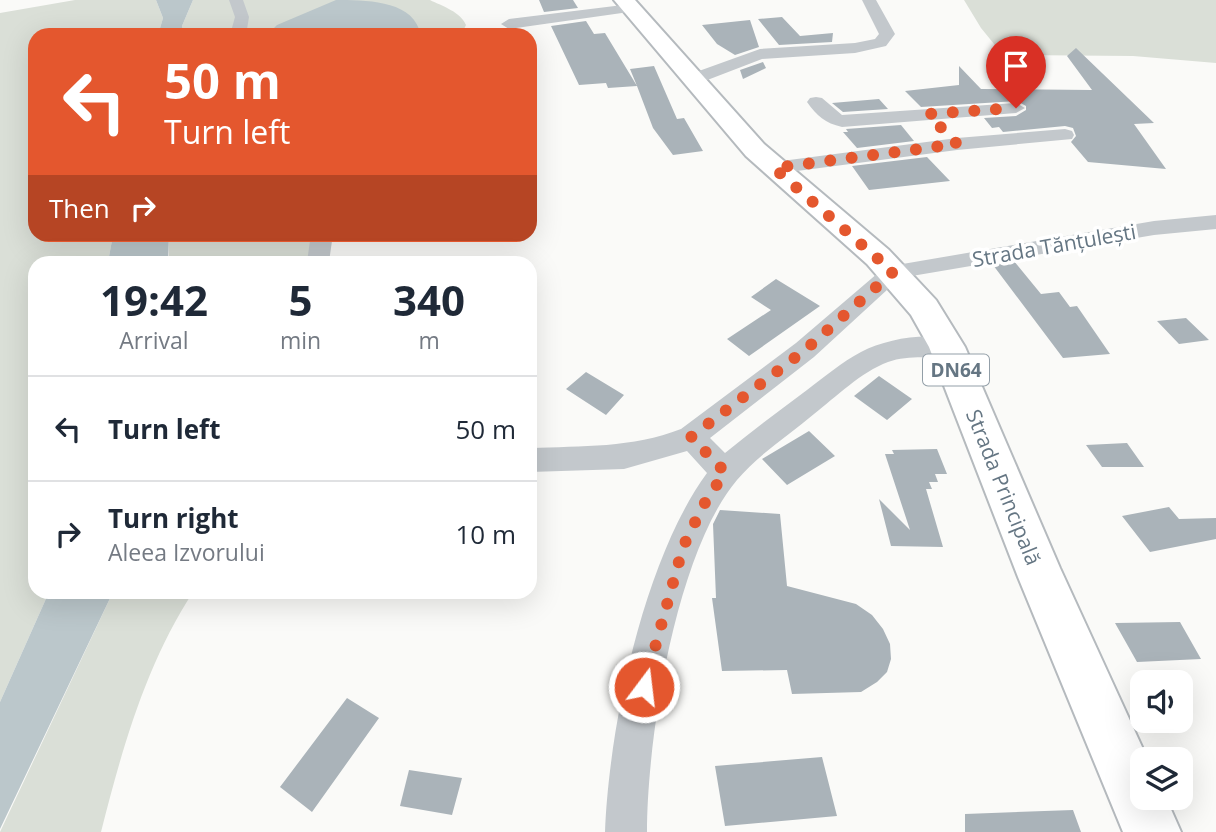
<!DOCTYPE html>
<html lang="en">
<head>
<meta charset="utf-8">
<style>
	body { margin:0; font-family:"Open Sans",sans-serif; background:#f6f6f7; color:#1f2937; height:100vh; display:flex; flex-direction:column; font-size:26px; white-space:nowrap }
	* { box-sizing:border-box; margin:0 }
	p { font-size:23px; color:#747a83 }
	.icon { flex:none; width:38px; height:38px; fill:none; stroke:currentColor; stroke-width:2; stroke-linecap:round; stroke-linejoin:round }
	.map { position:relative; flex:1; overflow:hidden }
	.drawer { position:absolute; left:28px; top:256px; width:509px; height:343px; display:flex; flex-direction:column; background:#fff; border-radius:21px; box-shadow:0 7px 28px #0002 }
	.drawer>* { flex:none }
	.hud { position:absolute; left:28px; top:28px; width:509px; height:214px; border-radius:21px; box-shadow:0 7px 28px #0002; background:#e4572e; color:#fff; overflow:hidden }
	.tools { position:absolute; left:1130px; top:670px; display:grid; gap:14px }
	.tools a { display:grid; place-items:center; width:63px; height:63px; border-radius:14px; background:#fff; box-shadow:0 7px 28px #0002; font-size:35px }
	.pin { position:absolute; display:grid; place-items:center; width:60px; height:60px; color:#fff; margin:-72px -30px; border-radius:50% 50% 50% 0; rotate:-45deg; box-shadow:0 0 7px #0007 }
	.pin .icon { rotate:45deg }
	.me { position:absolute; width:77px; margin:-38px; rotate:15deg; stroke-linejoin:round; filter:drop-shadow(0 0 5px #0008) }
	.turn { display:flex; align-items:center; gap:24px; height:147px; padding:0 21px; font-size:32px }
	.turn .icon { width:91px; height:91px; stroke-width:2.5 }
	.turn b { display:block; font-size:49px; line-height:60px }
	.then { display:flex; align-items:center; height:66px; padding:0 21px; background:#0003; gap:14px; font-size:26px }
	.eta { display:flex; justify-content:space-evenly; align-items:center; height:119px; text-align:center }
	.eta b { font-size:42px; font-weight:700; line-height:49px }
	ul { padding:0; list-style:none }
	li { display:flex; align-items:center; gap:21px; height:105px; padding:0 21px; border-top:2px solid #e0e1e3 }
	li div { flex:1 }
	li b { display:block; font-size:26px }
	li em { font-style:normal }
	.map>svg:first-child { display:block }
</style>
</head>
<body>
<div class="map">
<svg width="1216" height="832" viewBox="0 0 1216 832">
	<rect width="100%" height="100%" fill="#fafaf8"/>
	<!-- green -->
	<path fill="#dadfd7" d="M75 0H156L163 18 158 35H35V234L113 235 108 262H35V592H49L0 702V13Z
		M193 0H430C442 6 461 12 466 25L463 31 450 35H184L182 26Z
		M964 0H1216V63L1133 56 1003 55 981 28Z
		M169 235H330L329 262H169Z
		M113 592H193C146 664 122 749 101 832H0Z"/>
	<!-- water -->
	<path fill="#bbc7cb" d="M156 0H193L182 26 184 35H158L163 18Z
		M336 0C364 0 409 0 419 29 398 42 303 35 274 35L272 30 277 25Z
		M113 235H169L168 262H108Z
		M49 592H113L0 829V702Z"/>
	<!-- building -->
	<path fill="#aab3b9" d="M539 0H573L578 8 544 12Z
		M782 17 800 36 833 33 832 42 779 45 758 19Z
		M750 20 759 47 735 55 717 44 702 25Z
		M586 21 594 34 605 33 637 86 630 69 654 66 677 119 684 118 703 151 673 155 653 128 637 86 608 88 606 83 579 85 551 26Z
		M1076 48 1154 123 1134 124 1166 169 1088 162 1071 142 1076 136 1073 128 1065 126 1003 132 999 127 992 128 984 118 1016 116 1026 110V106L1017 101 921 107 905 91 959 85V66L981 89 1092 90 1067 56Z
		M763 62 766 68 743 79 740 70Z
		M879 99 888 109 843 112 832 103Z
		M901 125 914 141 857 148 843 132H848L846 129Z
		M927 157 950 181 869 190 852 166Z
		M1014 261 1041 294 1059 292 1070 307 1077 306 1110 354 1063 358 993 265Z
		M776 279 820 306 749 356 727 339 771 310 751 297Z
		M1186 318 1209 340 1179 344 1157 321Z
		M586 372 624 395 606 415 566 389Z
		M879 376 912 399 887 420 854 396Z
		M809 431 835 456 787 485 762 459Z
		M1127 443 1144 467H1102L1086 445Z
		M937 449 947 474H935L938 482H929L932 489H926L943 547 891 546 879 499 910 530 885 454H894L892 450Z
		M1169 507 1179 519 1216 518V539L1150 552 1122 516Z
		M720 510 780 514 787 586 856 604 872 615 883 629 890 644 891 659 887 672 877 682 861 692 792 694 787 670 722 671 712 598H716L713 524Z
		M1180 622 1201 659 1137 662 1115 623Z
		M347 698 379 718 312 812 280 787Z
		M822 757 837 816 725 826 715 766Z
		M409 770 462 778 452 815 400 806Z
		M1073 810 1081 832H965V814Z"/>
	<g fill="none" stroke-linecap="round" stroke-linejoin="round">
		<defs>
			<path id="primary" d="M614 0H635L764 144 889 250 936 300 965 347 1060 568 1148 760H1143V798H1166L1181 832H1123L1018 577 929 347 911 315 867 264 746 156Z"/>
		</defs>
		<!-- primary casing -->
		<use href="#primary" stroke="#b5babe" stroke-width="4"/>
		<!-- street -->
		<path fill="#c3c8cc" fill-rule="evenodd" d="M229 0H243L249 17 246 35H230L235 17Z
			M862 0H876L895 34 886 46 855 53 762 59 697 84 691 85 682 80 685 76 760 49 855 43 875 39 879 34Z
			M631 4 636 5 638 8 636 11 509 29 501 24 509 19Z
			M816 97 822 98 842 115 1016 103 1025 108 1016 113 842 127C825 123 817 116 807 102L810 98Z
			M1065 129 1072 131 1074 135 1072 139 957 150 774 174 767 172 764 168 767 164 774 162 957 138Z
			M1216 215V229L1154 235 900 278 814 357 710 438 725 453C752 431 780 410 807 390 824 377 842 362 861 352 887 338 928 332 956 340L960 347 956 354C934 360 910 354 888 362 861 372 836 397 814 414 789 435 758 455 737 480 676 552 647 738 647 832H605C609 726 644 559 707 473L687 451 624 469 530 472V448C582 446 632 448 681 429L796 343 885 267 1154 221Z
			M311 234H333L329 262H307Z"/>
		<!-- primary -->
		<use href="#primary" fill="#fff" fill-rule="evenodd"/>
	</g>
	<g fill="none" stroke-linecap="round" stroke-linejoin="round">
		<!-- route -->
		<path stroke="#e4572e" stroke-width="12" stroke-dasharray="0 21.6" d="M644 687 683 547 703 506 725 472 691 437 805 350 893 272 774 168 957 144 928 114 1016 108"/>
	</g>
	<g text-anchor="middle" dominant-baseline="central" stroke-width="7" stroke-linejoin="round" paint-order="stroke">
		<!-- shield labels -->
		<rect fill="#fff" stroke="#939fa8" stroke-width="2" x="923" y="354.5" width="66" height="31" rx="5"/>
		<g font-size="19" font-weight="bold" fill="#657683">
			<text x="956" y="370">DN64</text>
		</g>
		<!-- street labels -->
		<g font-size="21" fill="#657683" stroke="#fff">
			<text transform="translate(1054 245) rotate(-10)">Strada Tănțulești</text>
			<text transform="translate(1004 487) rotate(68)">Strada Principală</text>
		</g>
	</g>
</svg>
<div class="tools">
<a><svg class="icon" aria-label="sound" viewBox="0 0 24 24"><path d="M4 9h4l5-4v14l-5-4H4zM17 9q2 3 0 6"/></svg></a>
<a><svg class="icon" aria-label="layers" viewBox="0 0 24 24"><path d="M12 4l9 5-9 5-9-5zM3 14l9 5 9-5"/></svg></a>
</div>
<div class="pin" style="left:1016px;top:108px;background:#d93025"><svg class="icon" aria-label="arrive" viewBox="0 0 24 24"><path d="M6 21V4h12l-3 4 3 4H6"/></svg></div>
<svg class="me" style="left:644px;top:687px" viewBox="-20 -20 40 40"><circle r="17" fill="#e4572e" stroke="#fff" stroke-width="3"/><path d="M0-11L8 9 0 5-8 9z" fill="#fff"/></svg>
<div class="hud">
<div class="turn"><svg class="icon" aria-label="left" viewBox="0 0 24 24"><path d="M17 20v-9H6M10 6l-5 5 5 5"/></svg><div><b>50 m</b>Turn left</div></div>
<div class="then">Then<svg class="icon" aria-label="right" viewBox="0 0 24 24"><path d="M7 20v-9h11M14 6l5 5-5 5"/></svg></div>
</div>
<section class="drawer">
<div class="eta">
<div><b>19:42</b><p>Arrival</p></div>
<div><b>5</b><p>min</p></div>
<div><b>340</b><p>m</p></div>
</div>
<ul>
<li><svg class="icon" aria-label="left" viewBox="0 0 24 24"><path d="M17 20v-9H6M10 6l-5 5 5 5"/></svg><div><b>Turn left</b></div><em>50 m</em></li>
<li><svg class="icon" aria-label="right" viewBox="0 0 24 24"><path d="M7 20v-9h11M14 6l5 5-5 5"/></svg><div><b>Turn right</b><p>Aleea Izvorului</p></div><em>10 m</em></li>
</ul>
</section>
</div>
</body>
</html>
